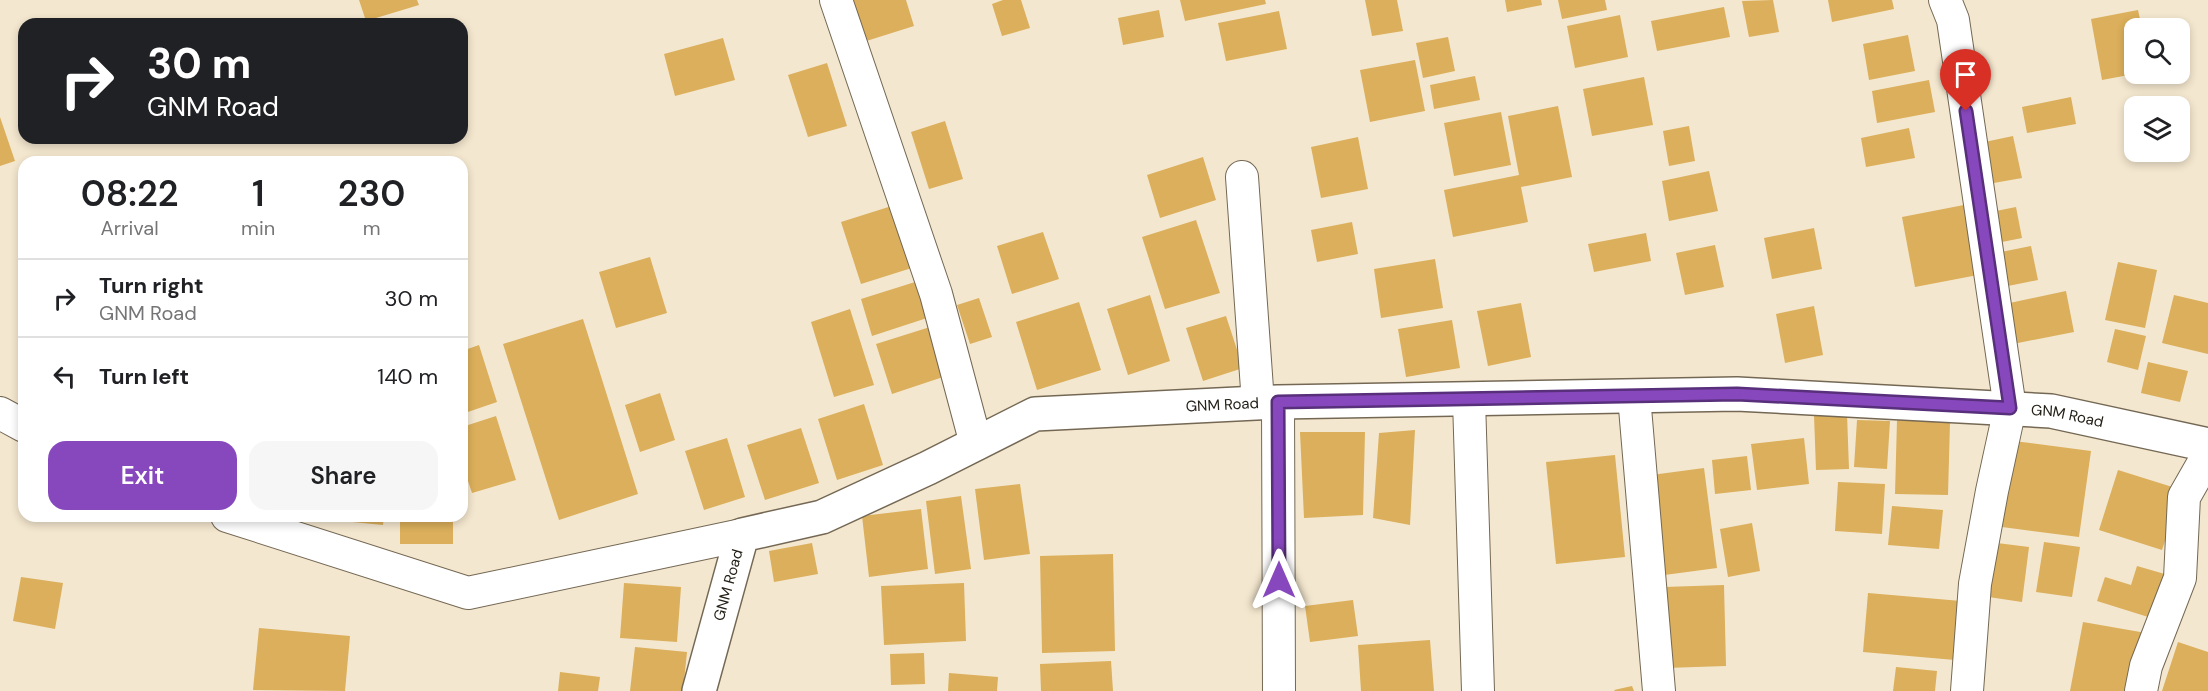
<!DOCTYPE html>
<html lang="en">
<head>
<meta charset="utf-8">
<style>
	body { margin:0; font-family:"DM Sans",sans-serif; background:#f6f6f6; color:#202124; height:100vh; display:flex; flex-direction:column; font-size:22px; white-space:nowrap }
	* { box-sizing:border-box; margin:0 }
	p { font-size:20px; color:#757577 }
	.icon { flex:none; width:33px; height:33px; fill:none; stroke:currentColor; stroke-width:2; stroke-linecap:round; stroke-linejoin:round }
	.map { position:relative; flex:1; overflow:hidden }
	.side { position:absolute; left:18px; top:156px; width:450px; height:366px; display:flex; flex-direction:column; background:#fff; border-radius:18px; box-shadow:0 3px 9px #0003 }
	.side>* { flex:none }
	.top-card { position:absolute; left:18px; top:18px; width:450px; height:126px; border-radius:18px; box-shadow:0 3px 9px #0003; background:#202124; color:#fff; overflow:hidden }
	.fabs { position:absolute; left:2124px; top:18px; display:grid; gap:12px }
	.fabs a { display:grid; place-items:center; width:66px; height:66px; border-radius:12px; background:#fff; box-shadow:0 3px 9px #0003; font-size:30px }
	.pin { position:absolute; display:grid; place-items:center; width:51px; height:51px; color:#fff; margin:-62px -26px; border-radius:50% 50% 50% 0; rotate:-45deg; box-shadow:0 0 6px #0007 }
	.pin .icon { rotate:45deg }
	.me { position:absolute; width:66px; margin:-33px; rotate:0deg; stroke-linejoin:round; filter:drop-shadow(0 0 4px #0008) }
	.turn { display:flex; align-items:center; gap:21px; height:126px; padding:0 30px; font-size:27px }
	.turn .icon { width:78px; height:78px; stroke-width:2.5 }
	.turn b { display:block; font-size:42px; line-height:51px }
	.eta { display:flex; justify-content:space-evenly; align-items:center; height:102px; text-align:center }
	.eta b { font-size:36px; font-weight:600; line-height:42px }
	.cta { display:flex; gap:12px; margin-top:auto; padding:12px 30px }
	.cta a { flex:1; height:69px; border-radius:18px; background:#8848bd; color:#fff; font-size:24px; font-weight:600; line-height:69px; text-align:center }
	.cta a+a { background:#f6f6f6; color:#202124 }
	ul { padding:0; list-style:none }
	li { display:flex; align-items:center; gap:18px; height:78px; padding:0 30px; border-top:2px solid #e0e0e0 }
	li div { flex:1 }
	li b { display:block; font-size:22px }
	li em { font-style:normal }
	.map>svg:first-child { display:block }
</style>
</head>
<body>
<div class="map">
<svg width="2208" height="691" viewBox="0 0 2208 691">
	<rect width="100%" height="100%" fill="#f4e7cf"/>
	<!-- building -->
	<path fill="#dbaf5b" d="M359 0H417L419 5 366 21Z
		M846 0H906L914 26 860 43Z
		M1003 0H1021L1030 28 1002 36 992 4Z
		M1180 0H1265L1266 4 1185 21Z
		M1365 0H1397L1403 31 1372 36Z
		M1505 0H1541L1542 5 1507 12Z
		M1558 0H1605L1607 10 1562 19Z
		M1773 0 1779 32 1749 37 1742 1Z
		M1828 0H1892L1894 9 1832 22Z
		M1724 7 1730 37 1657 51 1651 21Z
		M1159 10 1164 37 1123 45 1118 18Z
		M2138 10 2142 28H2134V74L2102 80 2091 19Z
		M1279 11 1287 49 1226 61 1218 23Z
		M1620 15 1628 57 1575 68 1567 26Z
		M1908 35 1915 71 1869 80 1863 44Z
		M1448 37 1455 71 1423 78 1416 43Z
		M723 38 735 80 675 96 664 54Z
		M1415 60 1425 111 1370 122 1360 70Z
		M827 63 847 126 808 137 788 75Z
		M1475 76 1480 100 1434 109 1430 85Z
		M1644 77 1653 125 1592 136 1583 89Z
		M1929 80 1935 112 1877 123 1872 91Z
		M2071 97 2076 124 2027 133 2022 107Z
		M1558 106 1572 177 1521 187 1528 222 1453 237 1444 190 1519 175 1508 116Z
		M1501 112 1511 165 1454 176 1444 123Z
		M0 117 15 161 0 166Z
		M945 121 963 179 929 189 911 132Z
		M1689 126 1695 161 1669 166 1663 131Z
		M1909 128 1915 158 1866 167 1861 138Z
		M2013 136 2022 178 1988 184 1980 143Z
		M1358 137 1368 189 1321 198 1311 147Z
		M1203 157 1216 200 1160 218 1147 175Z
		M1709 171 1718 211 1669 221 1662 181Z
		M898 204 918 266 861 284 841 222Z
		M1969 204 1983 274 1915 287 1902 217Z
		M2016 207 2022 238 1997 243 1991 212Z
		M1196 220 1220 293 1165 309 1142 237Z
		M1352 222 1358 254 1317 262 1311 230Z
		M1814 228 1822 269 1772 279 1764 238Z
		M1043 232 1059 279 1012 294 997 246Z
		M1646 233 1651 261 1594 272 1588 244Z
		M1715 245 1724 287 1685 295 1676 253Z
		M2031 246 2038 280 2003 287 1996 253Z
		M650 257 667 313 616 328 599 272Z
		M1435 259 1443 308 1381 318 1374 269Z
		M2118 262 2157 270 2145 328 2105 320Z
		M915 282 927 318 872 336 861 299Z
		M2066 291 2074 332 2013 344 2005 304Z
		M1150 295 1170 361 1128 375 1107 309Z
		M2174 295 2208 303V354L2162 343Z
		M979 298 992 337 970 344 957 305Z
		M1079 302 1101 370 1037 390 1016 322Z
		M1521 303 1531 357 1488 366 1477 311Z
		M1814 306 1823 355 1785 363 1776 314Z
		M850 309 874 385 834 397 811 322Z
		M1226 316 1243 368 1203 381 1186 328Z
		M583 319 638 494 559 520 503 344Z
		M1452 320 1460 368 1406 377 1398 329Z
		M930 327 946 376 892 394 876 344Z
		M2115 329 2146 336 2138 370 2107 362Z
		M479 345 497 402 462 414V351Z
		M2148 362 2188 371 2180 402 2141 393Z
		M660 393 675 440 640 452 625 405Z
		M864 404 883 465 837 480 818 419Z
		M1847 414 1849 469 1816 470 1814 415Z
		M496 416 516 480 472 493 462 463V427Z
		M1857 420 1890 421 1887 469 1854 467Z
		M1897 420 1950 422 1948 495 1895 494Z
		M801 428 819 483 765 500 747 445Z
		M1415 430 1410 525 1373 518 1379 433Z
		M1300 432H1365L1363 515 1304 518Z
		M727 438 745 497 704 510 685 451Z
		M1804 438 1809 484 1757 490 1751 444Z
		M2014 441 2091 451 2079 537 2002 527Z
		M1615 455 1625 557 1556 564 1546 462Z
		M1747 456 1751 490 1715 494 1712 460Z
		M1704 468 1717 568 1657 576 1644 476Z
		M2118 470 2182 490 2162 550 2099 530Z
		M1838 482 1885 484 1882 534 1835 531Z
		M1020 484 1030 554 984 560 975 489Z
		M961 496 971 569 935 574 926 501Z
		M1892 506 1943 510 1939 549 1888 545Z
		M921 509 928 569 869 577 862 516Z
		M291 516H384L383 525Z
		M400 516H453V544H400Z
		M1752 523 1760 571 1728 577 1720 529Z
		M1989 542 2029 547 2022 602 1982 596Z
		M2044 542 2080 547 2072 597 2036 592Z
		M812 543 818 574 774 582 769 551Z
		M1113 554 1115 651 1042 653 1040 556Z
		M2137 566 2175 577 2161 621 2097 601 2105 577 2131 585Z
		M21 577 63 583 55 629 13 621Z
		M624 583 681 587 677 642 620 638Z
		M964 583 966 641 884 645 881 586Z
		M1724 585 1726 666 1666 668 1664 587Z
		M1868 593 1961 601 1955 660 1863 652Z
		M1353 600 1358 636 1310 642 1305 606Z
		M2083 622 2146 633 2135 691H2070Z
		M259 628 350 636 345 691 253 690Z
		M1430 640 1434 691H1361L1358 645Z
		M2178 642 2208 652V691H2162Z
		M635 647 687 652 683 691H630Z
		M924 653 925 684 891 685 890 654Z
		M1111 661 1113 691H1041L1040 664Z
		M1896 667 1937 671 1935 691H1893Z
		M560 672 600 677 598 691H558Z
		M949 673 998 677 997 691H948Z
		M1632 686 1634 691H1615L1614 690Z"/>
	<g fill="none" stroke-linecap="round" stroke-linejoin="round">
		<defs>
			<path id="minor" d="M836 0 936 294 976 444
				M1945 0 1953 20 2010 408 1992 491 1975 584 1967 691
				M1242 177 1258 403
				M1634 396 1659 691
				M1469 400 1478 691
				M1278 402 1279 691
				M0 413 24 426
				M227 516 468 593 742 535
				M2141 691 2146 666 2180 578 2184 497 2208 455"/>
			<g id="tertiary">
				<path id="s1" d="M699 691 742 535 822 517 928 468 1035 414 1278 402 1737 394 2051 411 2208 445"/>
			</g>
		</defs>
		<!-- minor casing -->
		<use href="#minor" stroke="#746854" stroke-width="34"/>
		<!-- tertiary casing -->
		<use href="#tertiary" stroke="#746854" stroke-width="36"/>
		<!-- minor -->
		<use href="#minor" stroke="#fff" stroke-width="32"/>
		<!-- tertiary -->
		<use href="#tertiary" stroke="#fff" stroke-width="33"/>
	</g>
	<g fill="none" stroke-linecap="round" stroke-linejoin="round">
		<defs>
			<path id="route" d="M1279 580 1278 402 1737 394 2010 408 1966 111"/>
		</defs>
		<!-- route casing -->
		<use href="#route" stroke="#582f7b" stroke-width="15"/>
		<!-- route -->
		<use href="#route" stroke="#8848bd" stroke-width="10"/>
	</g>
	<g text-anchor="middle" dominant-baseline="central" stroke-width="6" stroke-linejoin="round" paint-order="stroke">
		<!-- street labels -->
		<g font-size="15" fill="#252118" stroke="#f4e7cf">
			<text stroke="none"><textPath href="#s1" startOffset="668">GNM Road</textPath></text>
			<text stroke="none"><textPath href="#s1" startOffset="1514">GNM Road</textPath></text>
			<text stroke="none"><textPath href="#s1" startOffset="110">GNM Road</textPath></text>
		</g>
	</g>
</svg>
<div class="fabs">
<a><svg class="icon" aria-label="search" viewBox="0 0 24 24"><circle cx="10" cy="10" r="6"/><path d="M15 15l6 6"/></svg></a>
<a><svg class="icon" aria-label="layers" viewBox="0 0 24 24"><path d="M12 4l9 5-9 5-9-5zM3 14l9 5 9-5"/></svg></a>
</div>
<div class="pin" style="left:1966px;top:111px;background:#d93025"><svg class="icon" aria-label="arrive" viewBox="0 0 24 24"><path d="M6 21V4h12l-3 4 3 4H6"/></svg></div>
<svg class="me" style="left:1279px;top:580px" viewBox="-20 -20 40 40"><path d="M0-17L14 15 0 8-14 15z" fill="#8848bd" stroke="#fff" stroke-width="4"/></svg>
<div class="top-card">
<div class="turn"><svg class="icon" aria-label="right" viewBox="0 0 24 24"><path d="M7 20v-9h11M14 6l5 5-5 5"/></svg><div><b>30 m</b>GNM Road</div></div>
</div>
<section class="side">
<div class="eta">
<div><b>08:22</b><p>Arrival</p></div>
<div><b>1</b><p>min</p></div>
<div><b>230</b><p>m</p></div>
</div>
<ul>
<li><svg class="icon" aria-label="right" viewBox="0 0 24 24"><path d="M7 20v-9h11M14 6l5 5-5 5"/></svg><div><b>Turn right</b><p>GNM Road</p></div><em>30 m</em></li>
<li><svg class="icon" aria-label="left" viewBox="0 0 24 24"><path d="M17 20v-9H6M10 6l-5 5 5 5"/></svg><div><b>Turn left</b></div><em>140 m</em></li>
</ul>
<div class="cta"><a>Exit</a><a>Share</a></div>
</section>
</div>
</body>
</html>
